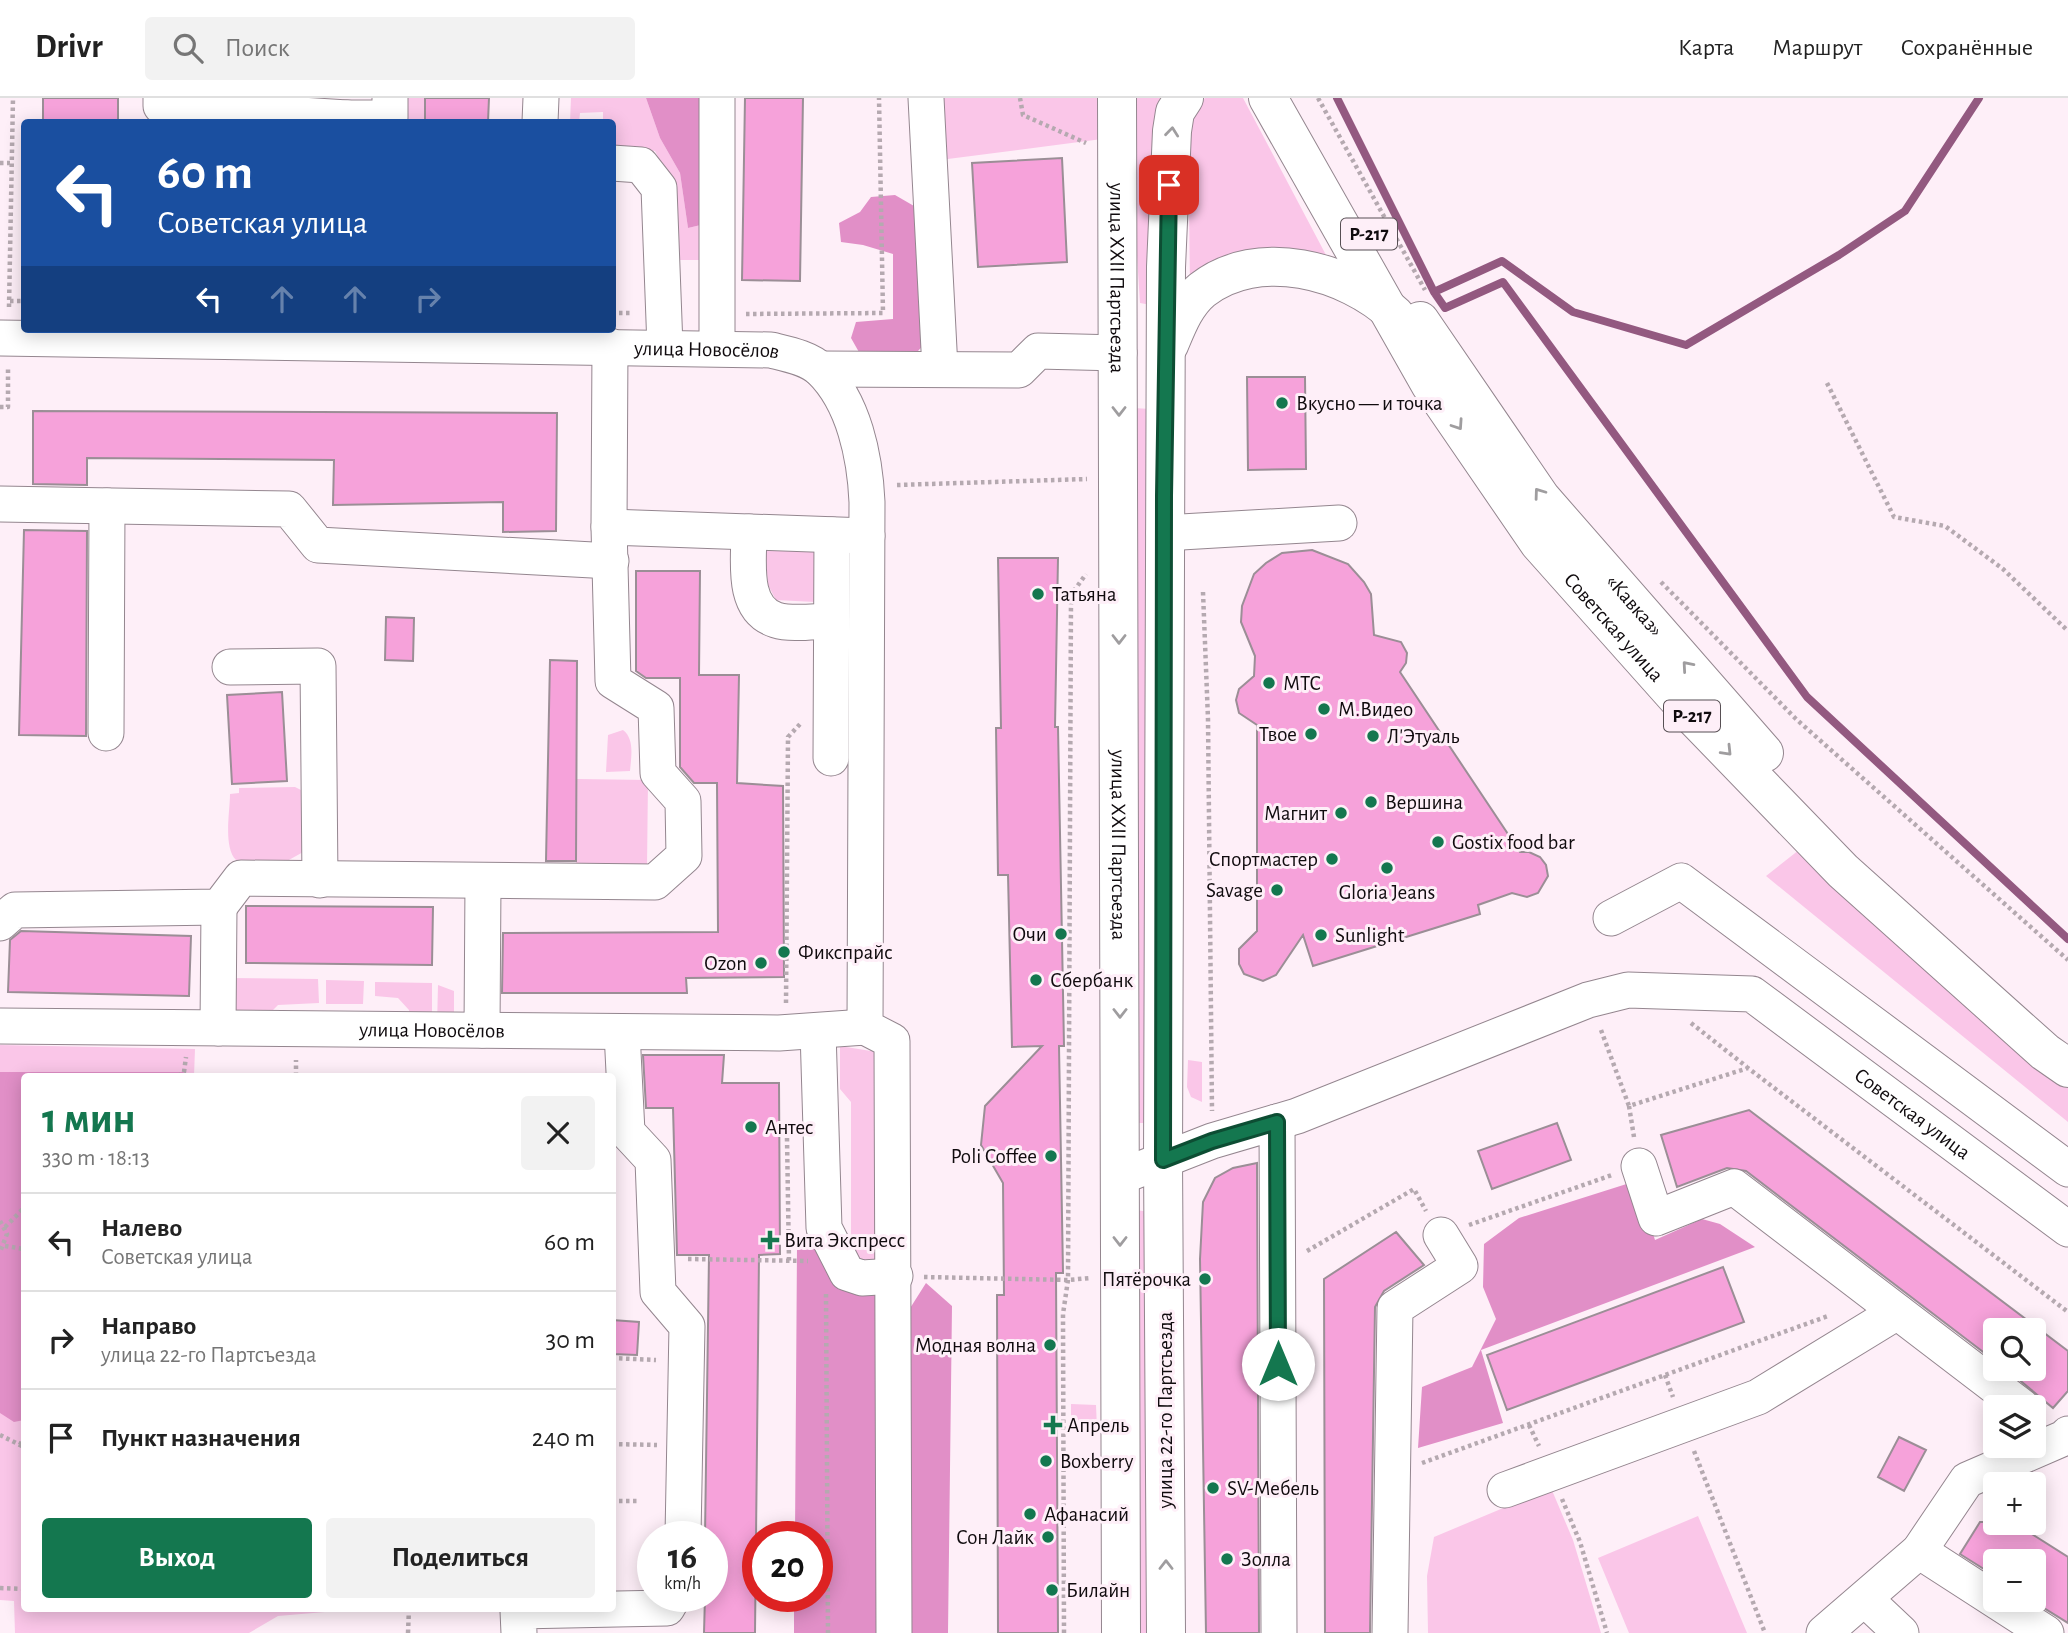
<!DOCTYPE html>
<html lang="ru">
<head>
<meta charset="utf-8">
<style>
	body { margin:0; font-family:"Alegreya Sans",sans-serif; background:#f2f2f2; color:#222; height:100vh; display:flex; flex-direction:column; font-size:26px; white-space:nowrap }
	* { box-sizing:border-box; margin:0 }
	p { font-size:23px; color:#767676 }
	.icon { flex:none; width:38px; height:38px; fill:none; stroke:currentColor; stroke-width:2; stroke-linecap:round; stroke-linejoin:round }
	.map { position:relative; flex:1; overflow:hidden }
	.details { position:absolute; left:21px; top:975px; width:595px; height:539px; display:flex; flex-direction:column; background:#fff; border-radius:7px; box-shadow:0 4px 18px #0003 }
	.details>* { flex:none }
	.top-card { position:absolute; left:21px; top:21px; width:595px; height:214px; border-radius:7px; box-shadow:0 4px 18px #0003; background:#1a4fa0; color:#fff; overflow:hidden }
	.controls { position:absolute; left:1983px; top:1220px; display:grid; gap:14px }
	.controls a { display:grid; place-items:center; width:63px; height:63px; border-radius:7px; background:#fff; box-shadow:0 4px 18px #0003; font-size:35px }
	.speed { position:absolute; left:637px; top:1423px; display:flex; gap:14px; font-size:35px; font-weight:700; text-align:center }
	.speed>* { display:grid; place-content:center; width:91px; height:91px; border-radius:50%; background:#fff; box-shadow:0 4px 18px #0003; line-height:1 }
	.speed small { font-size:18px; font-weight:400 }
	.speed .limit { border:10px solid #d22; background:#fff; color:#111 }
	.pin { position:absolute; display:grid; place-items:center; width:60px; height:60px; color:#fff; margin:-30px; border-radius:14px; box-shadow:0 4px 10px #0006 }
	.me { position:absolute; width:77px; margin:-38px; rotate:0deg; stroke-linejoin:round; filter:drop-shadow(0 0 5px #0008) }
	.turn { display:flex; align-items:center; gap:24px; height:147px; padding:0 21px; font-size:32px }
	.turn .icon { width:91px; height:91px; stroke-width:2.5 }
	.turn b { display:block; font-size:49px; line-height:60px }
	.lanes { display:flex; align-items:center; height:66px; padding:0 21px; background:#0003; justify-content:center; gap:35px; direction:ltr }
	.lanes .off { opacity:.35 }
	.round { display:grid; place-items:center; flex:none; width:74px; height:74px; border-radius:7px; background:#f2f2f2 }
	.summary { display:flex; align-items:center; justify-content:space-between; height:119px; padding:0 21px }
	h1 { font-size:42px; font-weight:700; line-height:52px; color:#14774f }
	.button { display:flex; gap:14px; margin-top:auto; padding:14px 21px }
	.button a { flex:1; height:80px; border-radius:7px; background:#14774f; color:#fff; font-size:28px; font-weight:700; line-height:80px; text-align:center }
	.button a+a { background:#f2f2f2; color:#222 }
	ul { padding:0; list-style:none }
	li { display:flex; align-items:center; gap:21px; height:98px; padding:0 21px; border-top:2px solid #e0e0e0 }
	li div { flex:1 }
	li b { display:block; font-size:26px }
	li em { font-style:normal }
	header { display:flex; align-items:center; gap:42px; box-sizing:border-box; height:98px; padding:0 35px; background:#fff; border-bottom:2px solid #e0e0e0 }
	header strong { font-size:33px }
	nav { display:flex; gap:38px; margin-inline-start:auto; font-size:24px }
	.search { width:490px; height:63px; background:#f2f2f2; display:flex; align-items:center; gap:18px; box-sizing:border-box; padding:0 24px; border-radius:7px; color:#767676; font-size:26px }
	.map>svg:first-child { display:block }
</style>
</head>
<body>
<header>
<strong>Drivr</strong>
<div class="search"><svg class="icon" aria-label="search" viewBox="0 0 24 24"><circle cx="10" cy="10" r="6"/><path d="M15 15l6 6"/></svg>Поиск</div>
<nav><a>Карта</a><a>Маршрут</a><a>Сохранённые</a></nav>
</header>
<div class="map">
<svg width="2068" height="1535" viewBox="0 0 2068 1535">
	<rect width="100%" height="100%" fill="#feeff8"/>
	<!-- green -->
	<path fill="#fac6e8" d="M402 0H425V24H398Z
		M571 0H646L660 40 680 75 688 130 705 126V162H680L670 83 655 53 613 49 612 24H603V14L580 15 579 24H570Z
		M937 0H1101L1102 41 940 62Z
		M1127 0H1168L1151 207 1140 205Z
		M1205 0H1243L1326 157 1278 150 1228 163 1190 188 1188 24Z
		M1134 310 1150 311 1157 1025H1133Z
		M765 449 825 452 815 504 776 502 768 487Z
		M623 632C635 641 631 660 630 673L606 674 608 637Z
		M577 681 648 682 647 769H576Z
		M295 689 303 693 305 753 287 763 236 762C223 749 230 714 230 696L239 695V690Z
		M1804 748 2068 986V1024L1766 778Z
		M226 880 318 881 319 905 278 907 273 912V923L232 921Z
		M326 882 364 883 363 906H326Z
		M375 884 432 885V927H410L409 912 398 900 375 898Z
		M438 887 454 893V922L437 928Z
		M0 947 195 951 194 978H24V1510H397V1514L360 1511 278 1518 249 1535H15L14 1503 0 1502Z
		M840 948 877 954 876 1170 839 1151 851 1140V1004L840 991Z
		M1188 962 1202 964V1004L1191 999 1187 989Z
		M1134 1112 1152 1114 1148 1535H1134Z
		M1071 1306 1096 1307 1097 1331 1071 1330Z
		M1551 1390 1573 1442 1601 1535H1428L1427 1478 1434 1439Z
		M1698 1418 1747 1535H1629L1598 1460Z"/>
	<!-- forest -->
	<path fill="#e18fc7" d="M646 0H705V126L688 130 680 75 660 40Z
		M895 97 914 108 925 135 927 243 909 263H864L851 240 856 224 893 221V156L863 147 841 144 839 125 860 114 871 99Z
		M0 974H184L183 978H24V1322L14 1324 0 1315Z
		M1636 1083 1655 1142 1702 1121 1720 1126 1755 1149 1481 1252 1503 1325 1418 1350 1422 1289 1472 1269 1496 1221 1483 1189 1484 1146 1519 1120Z
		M826 1146 880 1191 879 1535H794V1498H817V1438H795L797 1148Z
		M926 1185 952 1208 948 1535H899L907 1215Z"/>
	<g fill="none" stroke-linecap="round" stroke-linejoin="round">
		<!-- stream -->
		<path stroke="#935980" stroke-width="8" d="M1337 0 1434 194 1445 210 1503 184 1807 599 2068 841
			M1434 194 1502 163 1573 214 1686 247 1839 157 1905 113 1979 0"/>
	</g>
	<!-- building -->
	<path fill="#f6a2da" stroke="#9b8e96" stroke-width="2" d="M43 0H118V24H43Z
		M425 0H489L488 24H425Z
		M745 0H803L800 183 742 182Z
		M1062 60 1067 164 978 169 972 65Z
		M1247 279H1305L1306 371 1248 372Z
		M33 313 557 315 556 433 503 434V404L333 407 334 362 87 360V387L33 386Z
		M24 432 87 433 86 638 19 637Z
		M1312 452 1348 466 1364 484 1371 496 1374 537 1401 544 1407 555 1406 565 1400 574 1520 754H1529L1540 759 1546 767 1548 778 1538 795 1527 799 1512 795 1478 807 1480 816 1313 868 1303 837 1276 877 1263 883 1244 876 1239 866V851L1257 833V627L1239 615 1236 602 1239 591 1254 578 1255 558 1241 524 1242 508 1254 476 1266 465 1282 455Z
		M998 460H1058L1055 629H1058L1064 948H1059L1063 1175H1056L1058 1535H998L997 1197H1004L1003 1085 981 1047 985 1008 1042 948 1012 949 1008 777H998L996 630H1001Z
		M636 473H700L699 577H739L737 685 783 688 784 879 686 880 687 895H502L503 835 718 834 717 685H694L680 669V580H646L636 573Z
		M386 519 414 520 413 563 385 562Z
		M550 562 577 563 576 763H546Z
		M282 594 287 683 232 686 227 597Z
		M246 808 433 809 432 867 246 865Z
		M21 833 191 838 189 898 8 894 10 842Z
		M643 957H724L722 985H779L780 1156 759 1157 755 1535H704L705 1498H712V1438H705L709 1157H677L673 1010H646Z
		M1749 1012 2068 1253V1293L2053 1310 2005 1270H2034V1232H1995V1263L1746 1073 1727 1070 1677 1089 1661 1037Z
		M1557 1025 1571 1062 1492 1091 1478 1053Z
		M1257 1065 1259 1535H1206L1200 1161 1203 1104 1215 1080 1233 1070Z
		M1396 1134 1424 1167 1384 1193 1375 1209 1370 1535H1325L1324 1181Z
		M1723 1169 1744 1224 1507 1312 1487 1257Z
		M612 1222 639 1224 637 1257 612 1256Z
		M1899 1339 1926 1352 1904 1393 1878 1379Z
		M1980 1424H2013L2068 1459V1525L2031 1502 2034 1463H1995V1478L1960 1456Z"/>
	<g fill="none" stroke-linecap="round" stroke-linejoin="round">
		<defs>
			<g id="minor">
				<path d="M161 0V8L347 20"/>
				<path d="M717 0V249"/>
				<path d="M926 0 940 271"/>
				<path d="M347 24V20H390V0"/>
				<path d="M540 24 541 0"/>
				<path d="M612 65 641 67 659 90 665 249"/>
				<path id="s1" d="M0 240 771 252C787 256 809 260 821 272 854 304 865 359 867 404L865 929 892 943 894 1535"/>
				<path d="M820 271 1019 272 1038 253 1119 255"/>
				<path d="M0 406 289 411 318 447 611 463"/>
				<path d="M609 429 610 248"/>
				<path d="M749 434C749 462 741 511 776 522 792 527 816 523 832 523"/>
				<path d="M1164 435 1339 425"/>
				<path d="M230 569 318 568 320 782"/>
				<path d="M106 635 107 408"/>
				<path d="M831 660 832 437"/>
				<path d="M1611 820 1681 783 2068 1071"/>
				<path d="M0 825 15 812 219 809 241 780 655 784 684 758 683 703 658 675 656 610 613 583 609 429 867 438"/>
				<path id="s2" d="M0 928 779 935 865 929"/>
				<path d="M218 930 219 809"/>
				<path d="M482 932 483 784"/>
				<path d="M818 933 824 1130 847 1175 862 1180 895 1178"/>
				<path d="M622 934 627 1034 653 1062 658 1194 687 1228 683 1438"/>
				<path d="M1277 1024 1279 1535"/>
				<path d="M1639 1068 1656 1120 1734 1089 2022 1309"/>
				<path id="s3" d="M1120 1079 1212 1043 1297 1018 1588 902 1628 892 1752 896 2068 1131"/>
				<path d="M1505 1392 1758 1299 1897 1214"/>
				<path d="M1919 1453 2046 1535"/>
				<path d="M1866 1502 1901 1535"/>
				<path d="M519 1535 518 1513 667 1510 674 1498"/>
				<path d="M1390 1535 1395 1210 1460 1168 1441 1137"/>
				<path d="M1824 1535 1919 1453 1967 1382 2064 1340 2068 1336"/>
			</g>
			<g id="major">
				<path id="s4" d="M1117 0 1121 1535"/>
				<path d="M1169 247C1177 228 1185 206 1202 192 1258 148 1347 172 1395 217"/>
				<path d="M1166 1535 1163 1062 1166 169 1172 33 1175 14 1184 0"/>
			</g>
			<g id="highway">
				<path id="s5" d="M1268 0 1430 286 1539 445 1695 620 1843 773 2045 954 2068 970"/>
				<path id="s6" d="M1420 223 1541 400 1764 655"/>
			</g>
		</defs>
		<!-- minor casing -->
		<use href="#minor" stroke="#94868f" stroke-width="37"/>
		<!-- major casing -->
		<use href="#major" stroke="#94868f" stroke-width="40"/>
		<!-- highway casing -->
		<use href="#highway" stroke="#94868f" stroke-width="40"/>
		<!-- path -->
		<path stroke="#b5a9b0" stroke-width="4.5" stroke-dasharray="3.5 3.5" stroke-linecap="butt" d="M1020 0 1023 17 1086 45
			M1318 0 1425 192
			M0 65H10
			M10 203H24
			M9 209 13 0
			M612 215H633
			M746 216 883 215 879 0
			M1827 285 1894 419 1945 428 2003 471 2068 533
			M0 309H8V270
			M897 387 1087 381
			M1661 484 1796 621 2068 862
			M1203 494 1208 621 1212 1013
			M786 905 788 639 801 625
			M1691 925 1747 969
			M1601 932 1629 1008
			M178 978 184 974 186 959
			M296 978V962
			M1634 1039 1629 1008 1748 970 2068 1214
			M787 1040 789 1163
			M0 1123 7 1136 0 1154
			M1469 1127 1612 1077
			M5 1129 24 1110
			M5 1148 24 1151
			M1307 1153 1414 1091 1426 1113
			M688 1161 808 1163
			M924 1179 1068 1182 1090 1180
			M826 1196 828 1535
			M612 1260 656 1262
			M1665 1277 1673 1299
			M1529 1327 1539 1348
			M0 1337 24 1349
			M612 1346 657 1347
			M20 1347 24 1339
			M1694 1353 1765 1535
			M1422 1365 1828 1218
			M1562 1401 1580 1444 1607 1535
			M612 1403H639
			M0 1490 24 1491
			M408 1535 409 1510
			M1064 1535 1063 1216 1068 1182 1071 497 1086 476"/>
		<!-- minor -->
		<use href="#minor" stroke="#fff" stroke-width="35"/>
		<!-- major -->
		<use href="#major" stroke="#fff" stroke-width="38"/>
		<!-- highway -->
		<use href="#highway" stroke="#fff" stroke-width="38"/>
	</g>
	<!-- one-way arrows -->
	<defs><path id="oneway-chevron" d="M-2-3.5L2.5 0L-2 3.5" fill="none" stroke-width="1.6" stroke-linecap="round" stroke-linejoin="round" transform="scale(1.75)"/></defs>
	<g stroke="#9f9d9f">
		<use href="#oneway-chevron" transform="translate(1172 34) rotate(-84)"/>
		<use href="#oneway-chevron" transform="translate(1119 313) rotate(90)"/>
		<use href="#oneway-chevron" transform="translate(1458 327) rotate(56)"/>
		<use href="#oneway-chevron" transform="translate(1539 395) rotate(-126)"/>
		<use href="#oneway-chevron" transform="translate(1119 541) rotate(90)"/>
		<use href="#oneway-chevron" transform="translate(1687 568) rotate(-131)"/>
		<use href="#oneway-chevron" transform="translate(1727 653) rotate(46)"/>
		<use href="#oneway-chevron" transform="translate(1120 915) rotate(90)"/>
		<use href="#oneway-chevron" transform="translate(1120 1143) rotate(90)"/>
		<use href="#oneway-chevron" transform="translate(1166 1467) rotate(-90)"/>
	</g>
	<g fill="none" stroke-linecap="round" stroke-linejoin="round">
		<defs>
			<path id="route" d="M1169 87 1164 398 1163 1062 1212 1043 1277 1024 1278 1266"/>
		</defs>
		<!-- route casing -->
		<use href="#route" stroke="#0d4d33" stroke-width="18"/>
		<!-- route -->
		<use href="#route" stroke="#14774f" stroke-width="12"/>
	</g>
	<!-- markers -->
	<g fill="#14774f" stroke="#feeff8" stroke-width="2.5">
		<circle cx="1282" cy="305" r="7"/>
		<circle cx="1038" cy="496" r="7"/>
		<circle cx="1269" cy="585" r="7"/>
		<circle cx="1324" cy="611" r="7"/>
		<circle cx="1311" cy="636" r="7"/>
		<circle cx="1373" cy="638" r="7"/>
		<circle cx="1371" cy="704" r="7"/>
		<circle cx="1341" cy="715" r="7"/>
		<circle cx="1438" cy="744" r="7"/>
		<circle cx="1332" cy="761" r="7"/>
		<circle cx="1387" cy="770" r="7"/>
		<circle cx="1277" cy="792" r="7"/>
		<circle cx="1061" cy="836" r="7"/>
		<circle cx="1321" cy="837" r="7"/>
		<circle cx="784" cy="854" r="7"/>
		<circle cx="761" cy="865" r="7"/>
		<circle cx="1036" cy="882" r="7"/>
		<circle cx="751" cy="1029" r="7"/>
		<circle cx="1051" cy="1058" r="7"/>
		<path d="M766.5 1131.5h7v7h7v7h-7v7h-7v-7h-7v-7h7z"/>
		<circle cx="1205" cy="1181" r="7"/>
		<circle cx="1050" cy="1247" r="7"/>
		<path d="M1049.5 1316.5h7v7h7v7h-7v7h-7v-7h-7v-7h7z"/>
		<circle cx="1046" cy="1363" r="7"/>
		<circle cx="1213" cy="1390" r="7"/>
		<circle cx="1030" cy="1416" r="7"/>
		<circle cx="1048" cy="1439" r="7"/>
		<circle cx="1227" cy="1461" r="7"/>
		<circle cx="1052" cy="1492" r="7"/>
	</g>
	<g text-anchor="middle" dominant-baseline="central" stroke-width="6" stroke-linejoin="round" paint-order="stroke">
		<!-- shield labels -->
		<g fill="#feeff8" stroke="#574f54" stroke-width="2">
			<rect x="1341" y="120.5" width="56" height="31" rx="5"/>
			<rect x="1664" y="602.5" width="56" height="31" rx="5"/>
		</g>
		<g font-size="19" font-weight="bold" fill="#100b0e">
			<text x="1369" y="136">Р-217</text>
			<text x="1692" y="618">Р-217</text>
		</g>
		<!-- street labels -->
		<g font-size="21" fill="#100b0e" stroke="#feeff8">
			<text stroke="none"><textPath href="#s4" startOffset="180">улица XXII Партсъезда</textPath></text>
			<text stroke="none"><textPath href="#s1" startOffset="707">улица Новосёлов</textPath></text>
			<text stroke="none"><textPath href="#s6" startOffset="357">«Кавказ»</textPath></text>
			<text stroke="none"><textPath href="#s5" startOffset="634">Советская улица</textPath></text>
			<text stroke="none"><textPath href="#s4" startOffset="747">улица XXII Партсъезда</textPath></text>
			<text stroke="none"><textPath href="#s2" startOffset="432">улица Новосёлов</textPath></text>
			<text stroke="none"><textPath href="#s3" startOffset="866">Советская улица</textPath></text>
			<text transform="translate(1165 1312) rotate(-90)">улица 22-го Партсъезда</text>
		</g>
		<!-- poi labels -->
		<g font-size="21" fill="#100b0e" stroke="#feeff8" text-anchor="start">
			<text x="1296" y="305">Вкусно — и точка</text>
			<text x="1052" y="496">Татьяна</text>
			<text x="1283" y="585">МТС</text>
			<text x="1338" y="611">М.Видео</text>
			<text x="1297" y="636" text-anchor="end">Твое</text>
			<text x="1387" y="638">Л'Этуаль</text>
			<text x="1385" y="704">Вершина</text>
			<text x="1327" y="715" text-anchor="end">Магнит</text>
			<text x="1452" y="744">Gostix food bar</text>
			<text x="1318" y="761" text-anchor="end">Спортмастер</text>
			<text x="1263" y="792" text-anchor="end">Savage</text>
			<text x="1387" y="794" text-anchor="middle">Gloria Jeans</text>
			<text x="1047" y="836" text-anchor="end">Очи</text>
			<text x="1335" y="837">Sunlight</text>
			<text x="798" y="854">Фикспрайс</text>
			<text x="747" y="865" text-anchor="end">Ozon</text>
			<text x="1050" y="882">Сбербанк</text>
			<text x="765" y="1029">Антес</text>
			<text x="1037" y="1058" text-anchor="end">Poli Coffee</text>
			<text x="784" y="1142">Вита Экспресс</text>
			<text x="1191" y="1181" text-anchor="end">Пятёрочка</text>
			<text x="1036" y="1247" text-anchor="end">Модная волна</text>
			<text x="1067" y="1327">Апрель</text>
			<text x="1060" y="1363">Boxberry</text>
			<text x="1227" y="1390">SV-Мебель</text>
			<text x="1044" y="1416">Афанасий</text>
			<text x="1034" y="1439" text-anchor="end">Сон Лайк</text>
			<text x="1241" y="1461">Золла</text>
			<text x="1066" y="1492">Билайн</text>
		</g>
	</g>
</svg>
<div class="controls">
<a><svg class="icon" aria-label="search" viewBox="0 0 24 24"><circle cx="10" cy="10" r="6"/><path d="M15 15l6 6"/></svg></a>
<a><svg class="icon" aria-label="layers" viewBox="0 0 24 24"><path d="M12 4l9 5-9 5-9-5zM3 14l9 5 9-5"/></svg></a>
<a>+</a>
<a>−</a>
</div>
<div class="speed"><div>16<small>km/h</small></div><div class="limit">20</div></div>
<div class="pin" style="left:1169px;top:87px;background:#d93025"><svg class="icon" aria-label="arrive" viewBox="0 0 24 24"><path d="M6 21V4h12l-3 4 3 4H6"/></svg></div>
<svg class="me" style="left:1278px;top:1266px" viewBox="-20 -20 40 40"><circle r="19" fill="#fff"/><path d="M0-13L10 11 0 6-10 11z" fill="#14774f"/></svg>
<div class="top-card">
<div class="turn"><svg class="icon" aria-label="left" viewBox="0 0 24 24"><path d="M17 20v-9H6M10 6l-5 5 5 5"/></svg><div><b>60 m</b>Советская улица</div></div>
<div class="lanes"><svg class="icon" aria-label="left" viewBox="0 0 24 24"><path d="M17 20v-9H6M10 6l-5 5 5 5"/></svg><svg class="icon off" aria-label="ahead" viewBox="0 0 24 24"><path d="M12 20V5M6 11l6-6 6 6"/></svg><svg class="icon off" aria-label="ahead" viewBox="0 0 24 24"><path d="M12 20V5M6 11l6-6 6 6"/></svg><svg class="icon off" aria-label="right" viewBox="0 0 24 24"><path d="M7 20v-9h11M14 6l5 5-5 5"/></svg></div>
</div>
<section class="details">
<div class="summary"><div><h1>1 мин</h1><p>330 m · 18:13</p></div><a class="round"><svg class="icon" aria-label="close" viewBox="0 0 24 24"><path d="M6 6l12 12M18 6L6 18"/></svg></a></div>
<ul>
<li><svg class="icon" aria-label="left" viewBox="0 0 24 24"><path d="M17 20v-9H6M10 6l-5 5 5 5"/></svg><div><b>Налево</b><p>Советская улица</p></div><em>60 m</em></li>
<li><svg class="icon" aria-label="right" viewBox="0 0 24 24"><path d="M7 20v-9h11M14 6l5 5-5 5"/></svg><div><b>Направо</b><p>улица 22-го Партсъезда</p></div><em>30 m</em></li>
<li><svg class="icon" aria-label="arrive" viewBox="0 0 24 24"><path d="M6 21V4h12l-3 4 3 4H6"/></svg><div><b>Пункт назначения</b></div><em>240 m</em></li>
</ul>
<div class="button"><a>Выход</a><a>Поделиться</a></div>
</section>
</div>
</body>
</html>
